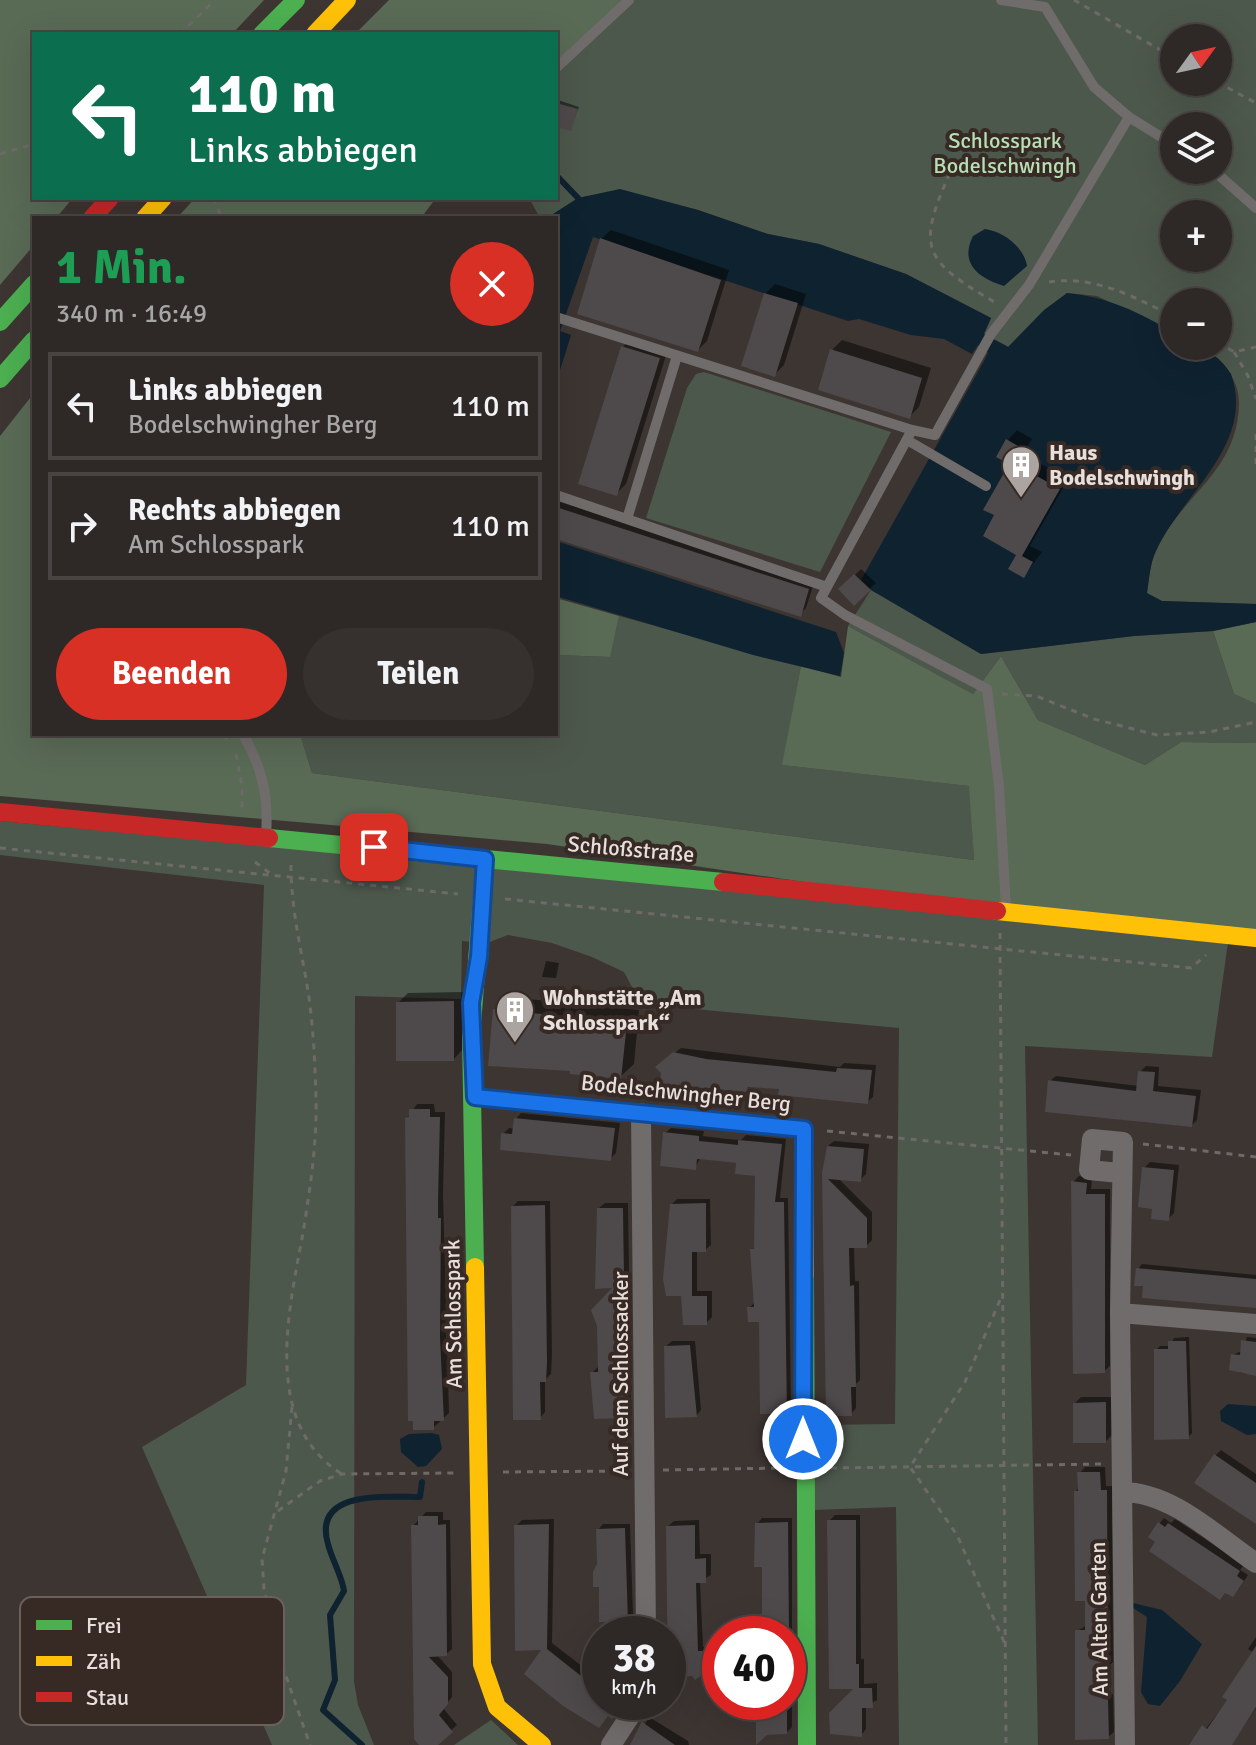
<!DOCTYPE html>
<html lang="de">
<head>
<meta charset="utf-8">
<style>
	body { margin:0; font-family:Signika,sans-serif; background:#36302e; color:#f1f3f6; height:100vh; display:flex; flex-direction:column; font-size:30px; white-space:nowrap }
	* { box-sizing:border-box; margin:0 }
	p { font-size:26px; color:#a7a6a7 }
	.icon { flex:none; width:44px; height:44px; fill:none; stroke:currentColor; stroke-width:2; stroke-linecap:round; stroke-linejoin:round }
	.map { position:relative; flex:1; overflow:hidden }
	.side { position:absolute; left:32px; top:216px; width:526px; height:520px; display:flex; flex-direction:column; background:#2e2826; border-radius:0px; box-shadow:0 8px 32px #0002,0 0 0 2px #494443 }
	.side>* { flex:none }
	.hud { position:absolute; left:32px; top:32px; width:526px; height:168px; border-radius:0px; box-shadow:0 8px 32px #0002,0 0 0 2px #494443; background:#0b6e4f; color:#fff; overflow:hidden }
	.needle { width:52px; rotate:57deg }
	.tools { position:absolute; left:1160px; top:24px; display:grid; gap:16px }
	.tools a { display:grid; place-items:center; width:72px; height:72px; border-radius:50%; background:#2e2826; box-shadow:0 8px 32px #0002,0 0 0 2px #494443; font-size:40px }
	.speed { position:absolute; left:582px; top:1616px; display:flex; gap:16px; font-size:40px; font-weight:700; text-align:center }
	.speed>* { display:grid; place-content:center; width:104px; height:104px; border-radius:50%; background:#2e2826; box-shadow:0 8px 32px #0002,0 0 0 2px #494443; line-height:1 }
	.speed small { font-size:20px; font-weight:400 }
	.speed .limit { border:12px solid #d22; background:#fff; color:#111 }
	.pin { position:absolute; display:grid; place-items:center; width:68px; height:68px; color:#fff; margin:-34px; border-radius:16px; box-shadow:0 4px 12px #0006 }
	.me { position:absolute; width:88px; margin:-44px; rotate:0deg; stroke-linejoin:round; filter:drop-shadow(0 0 6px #0008) }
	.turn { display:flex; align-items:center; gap:28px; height:168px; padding:0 24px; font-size:36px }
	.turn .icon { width:104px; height:104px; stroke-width:2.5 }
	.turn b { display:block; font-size:56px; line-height:68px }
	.round { display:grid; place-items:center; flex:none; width:84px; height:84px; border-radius:42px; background:#36302e }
	.headline { display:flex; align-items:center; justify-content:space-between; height:136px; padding:0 24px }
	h1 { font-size:48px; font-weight:800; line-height:60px; color:#1e9e55 }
	.primary-button { display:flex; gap:16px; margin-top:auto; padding:16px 24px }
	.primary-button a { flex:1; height:92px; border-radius:48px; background:#d93025; color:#fff; font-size:32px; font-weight:800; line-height:92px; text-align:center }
	.primary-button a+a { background:#36302e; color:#f1f3f6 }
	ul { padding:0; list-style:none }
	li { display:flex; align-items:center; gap:24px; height:108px; margin:0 16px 12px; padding:0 8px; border:4px solid #494443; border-radius:0px }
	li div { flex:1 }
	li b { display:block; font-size:30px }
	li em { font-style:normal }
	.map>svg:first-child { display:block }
</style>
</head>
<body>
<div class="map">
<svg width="1256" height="1745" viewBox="0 0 1256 1745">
	<rect width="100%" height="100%" fill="#3d3532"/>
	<!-- green -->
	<path fill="#4d584c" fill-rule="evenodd" d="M624 0H1256V604L1162 601 1147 594C1149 580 1150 563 1156 551 1181 494 1238 473 1239 403 1239 377 1220 358 1199 346H1218V302H1174V333L1097 296 1067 293 1009 347 984 334 991 318 906 274 819 244 768 234 698 210 620 190 578 198 547 218H540L529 198H556V62ZM1174 38H1218V82H1174ZM1174 126H1218V170H1174ZM1174 214H1218V258H1174Z
		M704 372 891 432 820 572 646 518 687 388 696 374Z
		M871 590 981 654 1134 636 1213 631 1234 694 1256 704V743L1181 742 1145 765 1038 720 1001 656 973 694 848 626Z
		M619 616 801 666 783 765 970 786 974 860 312 773 300 734H556V655L609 657Z
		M0 821 1229 935 1212 1057 1025 1046 1038 1745H899L896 1507 813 1510V1425L895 1424 899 1028 631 1003 633 989 624 972 592 957 552 943 508 935 487 943 462 941 461 999 355 996 354 1681 358 1705 374 1745H272L142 1447 246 1385 264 885 0 855Z
		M491 1720 518 1745H454Z"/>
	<!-- forest -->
	<path fill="#596a55" d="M0 0H264L232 34H34V198H73L56 218H34V245L0 285Z
		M389 0H624L556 62V34H355Z
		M195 198H436L421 218H177Z
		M34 393V734H300L312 773 974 860 969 786 782 765 801 666 841 677 848 626 973 694 1001 656 1038 720 1145 765 1181 742 1256 743V938L1006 912 547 844 0 796V436Z
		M556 598 619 616 610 657 556 655Z
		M1256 622V704L1234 694 1213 631Z"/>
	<!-- water -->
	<path fill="#0f2230" d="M620 189 698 210 768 234 819 244 906 274 991 318 984 334 1008 347 1044 310 1067 293C1108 297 1139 312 1174 333V346C1199 346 1217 351 1231 374 1256 445 1181 495 1156 551 1150 563 1149 580 1147 593L1162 601 1256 604V622L1213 631 1134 636 981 654 871 590 861 580 984 361 988 353 978 345 972 354 944 339 911 335 859 319 848 321 593 237 560 331 571 335 556 383V218H547L578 198Z
		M985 229C1004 232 1024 247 1027 266L1004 286C979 278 959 264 973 236Z
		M556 541 836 632 844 653 840 676 753 655 556 596Z
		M1228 1404 1256 1406V1434L1247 1435 1221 1421 1220 1411Z
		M432 1433 439 1435 442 1449 426 1466 418 1467 401 1452 400 1439 409 1434Z
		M1133 1603 1162 1610 1202 1644 1180 1681 1160 1706 1148 1704 1141 1692 1147 1617 1133 1608Z"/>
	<!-- shadow -->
	<path fill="#0007" d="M558 100 579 107 570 129 556 124Z
		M611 230 729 270 707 341 698 350 601 239Z
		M775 284 806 294 784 365 775 374 765 294Z
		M632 337 668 349 626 484 616 494 623 347Z
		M842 340 931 368 919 407 909 417 832 350Z
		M1017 430 1032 439 1023 454 1068 479 1030 546 1042 552 1024 576 1019 554 996 515 1011 463 1008 440Z
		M556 500 814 583 806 608 800 614 556 537Z
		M861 569 876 583 854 603 841 589Z
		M546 961 559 963 556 978 542 977Z
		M464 992 463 1049 454 1059 398 1003 408 993Z
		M508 997 639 1010 634 1064 620 1077 495 1010Z
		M681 1048 840 1067 844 1063 876 1065 873 1097 867 1102 781 1087 751 1085 746 1090 664 1061Z
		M1146 1066 1159 1067 1158 1086 1201 1090 1197 1120 1192 1125 1050 1081 1056 1076 1139 1086 1140 1072Z
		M417 1104H434L435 1112H445L443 1194 449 1413 433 1428 407 1119Z
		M521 1113 620 1123 616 1153 610 1159 503 1134 509 1128 515 1129 516 1119Z
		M671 1128 704 1131 703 1136 727 1139 741 1140 746 1135 786 1139 780 1198H788L791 1406 786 1412 761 1320 749 1308 755 1302 752 1250 756 1246 757 1174 738 1161 701 1157 695 1168 665 1133Z
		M834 1141 869 1144 866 1174 860 1180 838 1178 872 1212V1240L866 1246H854L855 1281H859L860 1380 856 1384V1408L851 1414 824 1173 828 1146Z
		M1150 1162 1179 1165 1174 1213 1168 1219 1154 1207 1144 1168Z
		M1079 1176 1092 1178 1091 1189H1110V1366L1104 1371 1073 1182Z
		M677 1199H710L711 1245 705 1250H697V1291H712V1317L706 1323H685L671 1205Z
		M518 1201H550L552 1355 551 1374 545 1380V1412L540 1418 513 1206Z
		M605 1203H628L631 1411 625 1416 593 1372 598 1367 617 1286 599 1208Z
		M1142 1264 1256 1275V1306L1145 1284 1138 1269Z
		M1189 1337 1192 1433 1188 1437 1156 1350 1160 1346H1170L1174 1338Z
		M1247 1337 1256 1338V1374L1240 1373 1232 1355 1242 1351Z
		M672 1341H695L701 1410 696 1416 666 1346Z
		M1081 1397H1112V1435L1106 1441 1075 1403Z
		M1221 1450 1256 1474V1522L1215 1456Z
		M1085 1467H1105L1106 1486H1112L1113 1662 1107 1668 1108 1694H1113L1114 1732 1108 1737 1077 1631 1087 1625 1076 1491 1080 1487V1473Z
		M426 1512H443V1520H450L452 1649 446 1654 437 1655 452 1672V1697L443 1708 457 1725 435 1745H421L413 1526Z
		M835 1515H860L861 1659H864V1684L877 1683V1700L866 1706V1729L861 1735 857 1687 829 1521Z
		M762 1518H792V1727L787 1732 758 1707 762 1702H788V1634H758L756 1620 764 1613V1565L757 1524Z
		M1164 1518 1171 1523 1175 1519 1244 1565 1240 1570 1248 1575 1238 1590 1158 1541 1159 1524Z
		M554 1519 552 1643 600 1680V1702H624L612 1717 545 1648 516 1526 522 1520Z
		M699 1520 700 1554H711V1575L700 1581 703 1647H714V1662L696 1677 668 1526 674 1521Z
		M603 1524H630L633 1614 627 1620 599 1564 598 1530Z
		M1256 1637V1708L1231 1745H1193L1229 1699 1254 1653 1248 1649Z
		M649 1717 688 1741 689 1745H633Z"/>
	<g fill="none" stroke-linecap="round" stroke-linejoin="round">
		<!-- stream -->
		<path stroke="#0f2230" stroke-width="6" d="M556 175 578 198
			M362 1745 323 1710 335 1680 330 1615 344 1591C342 1576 332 1560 328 1544 312 1489 387 1497 420 1497L422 1482"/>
	</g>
	<!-- building -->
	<path fill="#4e494a" d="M556 103 578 109 571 131 556 127Z
		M600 238 721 280 698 352 577 314Z
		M764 293 798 303 775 377 741 366Z
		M621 346 660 358 617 496 578 484Z
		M830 349 922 378 910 419 818 390Z
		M1006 439 1023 449 1015 464 1060 489 1022 556 1033 562 1024 578 1008 569 1016 555 983 536 994 515 983 510 1009 464 996 457Z
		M556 507 809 589 801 617 556 539Z
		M854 574 871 590 854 606 838 589Z
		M454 1001V1061H396V1002Z
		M493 1009 627 1023 621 1079 570 1074V1071L488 1066Z
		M673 1052 706 1059 836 1072 837 1068 872 1070 868 1104 778 1095 779 1089 748 1087 747 1092 660 1084 661 1073 655 1067Z
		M1138 1071 1155 1072 1153 1091 1196 1096 1192 1127 1045 1112 1048 1080 1136 1091Z
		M409 1109H430V1117H440L438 1201V1218H441L440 1337 444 1421H434V1430H413V1421H408L405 1118 409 1117Z
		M514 1118 615 1128 611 1161 500 1150 501 1133 512 1134Z
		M663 1132 699 1136V1141L720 1143 738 1145V1140L782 1144 775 1202H784L787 1414H760L759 1322H748L747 1307H754L750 1249H754L755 1176 735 1174 736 1163 719 1161 697 1159 696 1170 660 1166Z
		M827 1146 864 1149 861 1182 828 1179 867 1218V1248H849L850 1286 854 1285 856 1387H851L852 1416H826L822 1173Z
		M1142 1167 1174 1170 1169 1221 1151 1219 1152 1209 1138 1207Z
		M1071 1181 1087 1183 1086 1194H1105V1373L1073 1374Z
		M706 1203V1252H692V1296H707V1325H683L681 1296H666L663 1279 670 1204Z
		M545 1205 547 1362 546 1382H540L541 1420H513L511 1206Z
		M597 1208H623L626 1418 594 1419 590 1372H598L597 1326 591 1310 612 1288 595 1289Z
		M1136 1268 1256 1279V1308L1142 1298 1143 1286H1134Z
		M1241 1340 1256 1342V1376L1229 1370 1231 1354 1240 1355Z
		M1168 1341H1186L1189 1439 1154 1440V1349H1168Z
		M690 1345 697 1417 665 1418 664 1346Z
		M1106 1402V1443H1073V1403Z
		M1214 1454 1256 1483V1524L1194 1483Z
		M1077 1472H1100L1101 1490H1107L1108 1670H1102L1103 1699H1108L1109 1739 1075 1740V1630H1085V1601H1075L1074 1491H1078Z
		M418 1516H438V1525L446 1524 447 1656 429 1657 448 1677V1704L439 1715 453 1732 438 1745H419L414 1739 411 1525H418Z
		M827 1520H856V1664H859V1688H872L873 1708H862V1737L830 1734 829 1713 853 1689H829Z
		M788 1522 789 1634H760L754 1630V1620L762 1613V1567H754L755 1523Z
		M1158 1522 1165 1527 1168 1523 1240 1571 1237 1576 1244 1581 1233 1597 1225 1593 1220 1600 1149 1551 1155 1542 1148 1537Z
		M549 1524 547 1649 600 1691V1702H618L621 1706 612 1719 608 1716 599 1728 563 1706 524 1674 541 1650 515 1651 514 1525Z
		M695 1525V1559L706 1558V1583H696L698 1651H710V1669L695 1680 692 1676 668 1677 666 1526Z
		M625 1528 628 1622H599V1587H593V1572L597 1564 596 1529Z
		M1256 1646V1707L1232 1745H1189L1202 1725 1207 1729 1227 1700 1222 1697Z
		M764 1702H787V1734L767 1735 756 1745V1706H764Z
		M642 1721 645 1724 675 1745H630Z"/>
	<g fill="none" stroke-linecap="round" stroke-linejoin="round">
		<!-- path -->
		<path stroke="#6d6a68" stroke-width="3" stroke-dasharray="6 6" stroke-linecap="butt" d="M1074 0 1174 58
			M180 34 215 0
			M1217 82 1256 103
			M0 154 34 144
			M950 173C915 250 925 261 996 303
			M213 198 222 218
			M1049 282C1094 275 1135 297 1174 317
			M1218 342 1234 352 1256 347
			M1234 352 1248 376 1256 399
			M1256 434V464
			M1002 694 1036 696 1094 719 1157 735 1209 732 1256 722
			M224 734 230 744
			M236 754 242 786V810
			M0 848 458 894
			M255 862 271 874
			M291 865C291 904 299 940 306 979 313 1018 315 1060 316 1100 317 1144 310 1189 303 1233 289 1309 261 1424 342 1474
			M505 899 1191 968 1206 955
			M1000 933 1006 1745
			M827 1131 1071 1155
			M1143 1144 1256 1157
			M1000 1300 965 1382 910 1467 957 1535 1005 1644
			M292 1407 286 1471 262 1559 264 1589 279 1656 310 1745
			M831 1468 1103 1464
			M663 1470 783 1468
			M503 1472 623 1471
			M278 1511 320 1481 342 1474 455 1473"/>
		<!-- lane -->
		<path stroke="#706c6b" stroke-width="10" d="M1001 0 1045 7 1094 87 1129 117 1174 145
			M556 68 629 0
			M1213 170 1256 208
			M556 317 912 430 821 598 845 615 987 689 999 786 1006 908
			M912 430 935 435 991 334 1029 285 1129 117
			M907 440 986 486
			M556 495 827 587
			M627 519 677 356
			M243 734C262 768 269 796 266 835"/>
		<!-- street -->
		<path stroke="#706c6b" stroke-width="20" d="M641 1113 646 1634
			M1120 1173 1089 1170 1092 1139 1123 1142 1120 1313 1125 1745
			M1120 1313 1256 1324
			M1122 1492C1172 1492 1216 1536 1256 1563
			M611 1745 639 1702"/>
		<!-- fast -->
		<path stroke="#4caf50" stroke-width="18" d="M262 34 296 0
			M0 322 34 284
			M0 379 34 340
			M269 838 723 882
			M475 1267 471 1037 485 859
			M805 1275 807 1745"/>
		<!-- slow -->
		<path stroke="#ffc107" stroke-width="18" d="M315 34 347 0
			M145 218 163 198
			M997 911 1256 938
			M475 1097 804 1129 805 1275
			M475 1267 482 1664 497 1707 542 1745"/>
		<!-- jam -->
		<path stroke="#c62828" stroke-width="18" d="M92 218 110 198
			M0 812 269 838
			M723 882 997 911"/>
	</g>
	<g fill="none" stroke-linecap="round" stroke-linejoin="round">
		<defs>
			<path id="route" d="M374 847 485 859 479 957 471 1003 475 1097 804 1129 803 1439"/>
		</defs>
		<!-- route casing -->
		<use href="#route" stroke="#114b97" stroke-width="20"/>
		<!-- route -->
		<use href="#route" stroke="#1a73e8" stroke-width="14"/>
	</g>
	<!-- icons -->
	<defs>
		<symbol id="building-pin" viewBox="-11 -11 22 30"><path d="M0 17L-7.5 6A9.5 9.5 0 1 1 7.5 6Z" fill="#aca4a0" stroke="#372a25"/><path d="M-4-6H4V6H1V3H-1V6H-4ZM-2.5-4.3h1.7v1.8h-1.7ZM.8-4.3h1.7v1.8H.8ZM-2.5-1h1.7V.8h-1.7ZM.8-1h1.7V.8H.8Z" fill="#fff"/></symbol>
	</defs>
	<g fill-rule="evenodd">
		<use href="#building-pin" x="999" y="443" width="44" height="60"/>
		<use href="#building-pin" x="493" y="988" width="44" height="60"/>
	</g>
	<g text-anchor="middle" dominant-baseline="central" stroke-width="8" stroke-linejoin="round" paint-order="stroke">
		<!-- park labels -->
		<g font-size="22" fill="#b7dfb4" stroke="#372a25">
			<text x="1005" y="140">Schlosspark<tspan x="1005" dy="25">Bodelschwingh</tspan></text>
		</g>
		<!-- poi labels -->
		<g font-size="22" font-weight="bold" fill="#e8dfdb" stroke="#372a25" text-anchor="start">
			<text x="1049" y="452">Haus<tspan x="1049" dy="25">Bodelschwingh</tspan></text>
			<text x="543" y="997">Wohnstätte „Am<tspan x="543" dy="25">Schlosspark“</tspan></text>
		</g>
		<!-- street labels -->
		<g font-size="22" fill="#e8dfdb" stroke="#372a25">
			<text transform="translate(631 849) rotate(5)">Schloßstraße</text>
			<text transform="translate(686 1093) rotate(6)">Bodelschwingher Berg</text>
			<text transform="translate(453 1314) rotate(-91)">Am Schlosspark</text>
			<text transform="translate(620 1374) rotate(-90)">Auf dem Schlossacker</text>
			<text transform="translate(1099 1619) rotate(-91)">Am Alten Garten</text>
		</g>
	</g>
	<!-- legend -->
	<rect x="20" y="1597" width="264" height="128" rx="12" fill="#372a25" stroke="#6c605c" stroke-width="2"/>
	<rect x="36" y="1620" width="36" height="10" fill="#4caf50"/>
	<rect x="36" y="1656" width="36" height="10" fill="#ffc107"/>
	<rect x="36" y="1692" width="36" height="10" fill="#c62828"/>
	<g font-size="22" fill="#e8dfdb">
		<text x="86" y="1633">Frei</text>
		<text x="86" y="1669">Zäh</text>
		<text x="86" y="1705">Stau</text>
	</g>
</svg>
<div class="tools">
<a><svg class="needle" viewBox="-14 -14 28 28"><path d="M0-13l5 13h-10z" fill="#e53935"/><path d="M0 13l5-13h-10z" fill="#a7a6a7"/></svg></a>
<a><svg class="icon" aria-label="layers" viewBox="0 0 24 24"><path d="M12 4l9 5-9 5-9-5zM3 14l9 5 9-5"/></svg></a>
<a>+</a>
<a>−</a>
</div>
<div class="speed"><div>38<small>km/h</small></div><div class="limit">40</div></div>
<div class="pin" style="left:374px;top:847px;background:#d93025"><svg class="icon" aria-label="arrive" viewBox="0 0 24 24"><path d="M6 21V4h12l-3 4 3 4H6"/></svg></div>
<svg class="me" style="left:803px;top:1439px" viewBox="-20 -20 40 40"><circle r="17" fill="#1a73e8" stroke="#fff" stroke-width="3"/><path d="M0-11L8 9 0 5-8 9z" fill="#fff"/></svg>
<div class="hud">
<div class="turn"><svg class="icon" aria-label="left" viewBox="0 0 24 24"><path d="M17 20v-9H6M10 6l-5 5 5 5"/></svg><div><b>110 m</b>Links abbiegen</div></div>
</div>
<section class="side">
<div class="headline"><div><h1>1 Min.</h1><p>340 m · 16:49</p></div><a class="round" style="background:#d93025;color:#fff"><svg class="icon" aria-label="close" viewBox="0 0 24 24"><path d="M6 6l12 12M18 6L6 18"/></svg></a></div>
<ul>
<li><svg class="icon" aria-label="left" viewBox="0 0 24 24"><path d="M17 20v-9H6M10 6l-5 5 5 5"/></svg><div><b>Links abbiegen</b><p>Bodelschwingher Berg</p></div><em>110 m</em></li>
<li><svg class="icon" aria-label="right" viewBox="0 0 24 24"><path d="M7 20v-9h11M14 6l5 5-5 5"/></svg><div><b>Rechts abbiegen</b><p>Am Schlosspark</p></div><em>110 m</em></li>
</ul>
<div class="primary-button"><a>Beenden</a><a>Teilen</a></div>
</section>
</div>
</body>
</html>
